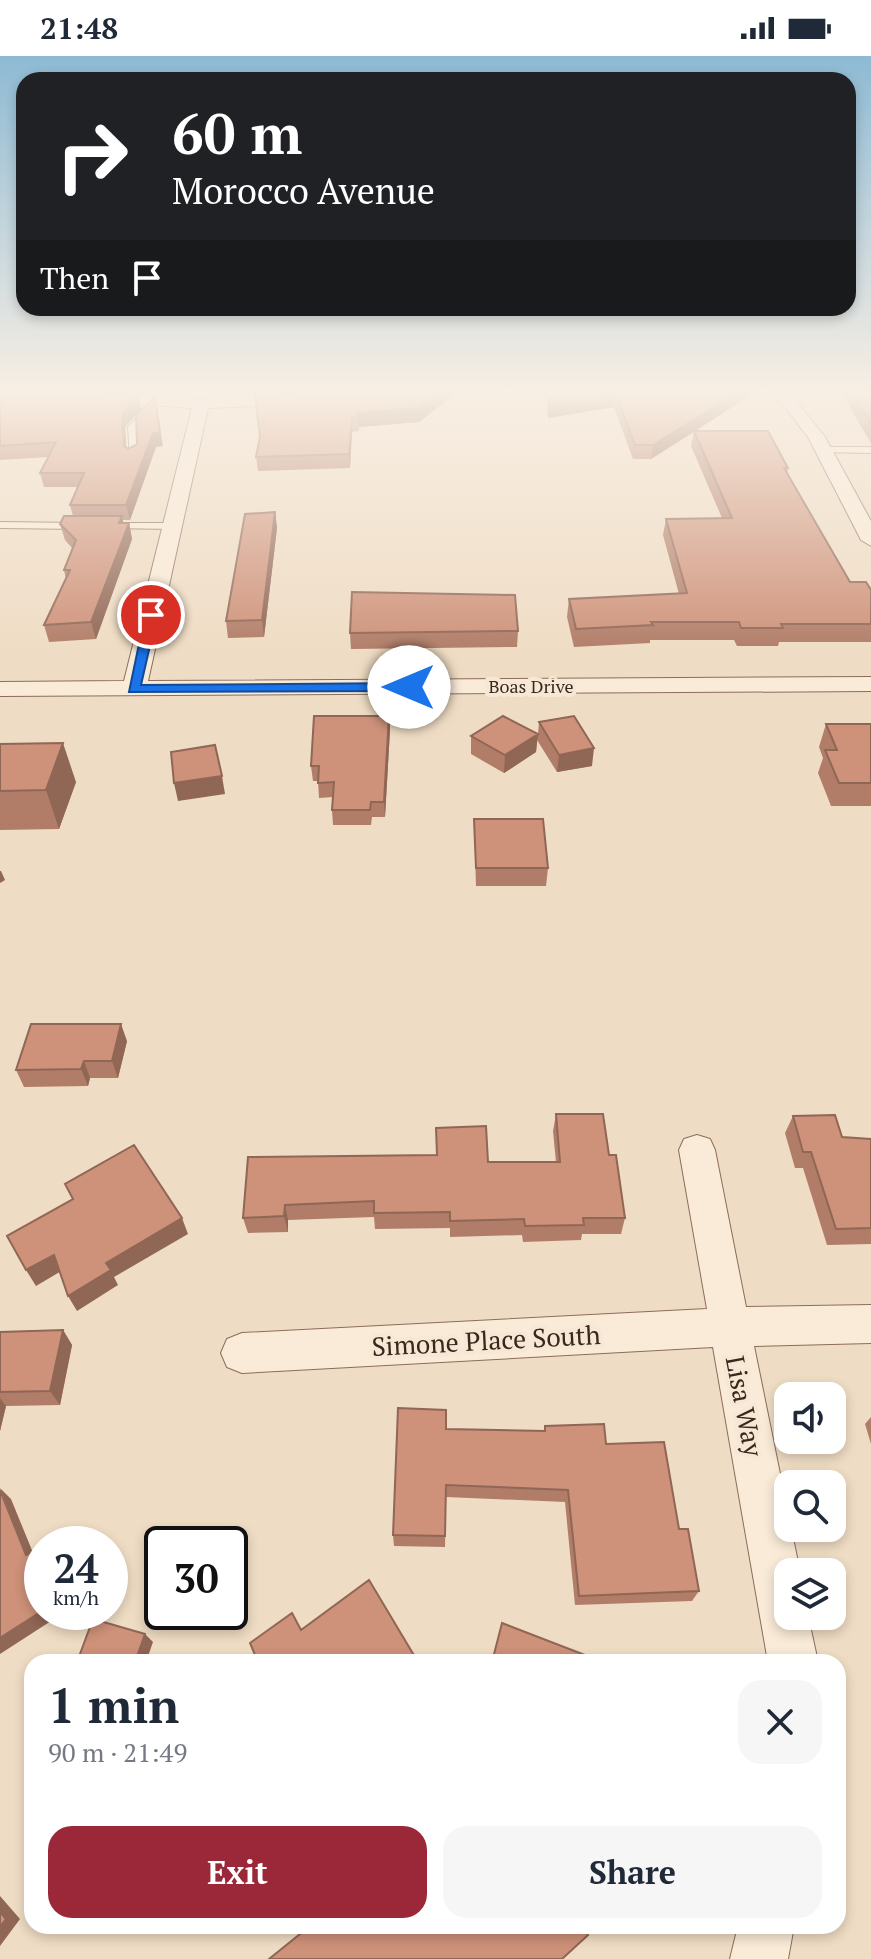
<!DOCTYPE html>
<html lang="en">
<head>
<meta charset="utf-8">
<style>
	body { margin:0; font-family:"PT Serif",serif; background:#f6f6f7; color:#1f2937; height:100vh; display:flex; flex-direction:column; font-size:30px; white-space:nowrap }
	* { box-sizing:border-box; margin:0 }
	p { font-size:26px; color:#747a83 }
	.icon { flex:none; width:44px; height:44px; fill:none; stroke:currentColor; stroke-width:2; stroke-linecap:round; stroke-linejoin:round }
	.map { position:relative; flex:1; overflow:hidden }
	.drawer { position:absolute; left:24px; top:1598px; width:822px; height:280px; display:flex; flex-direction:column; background:#fff; border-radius:24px; box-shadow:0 4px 12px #0003 }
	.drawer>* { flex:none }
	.guide { position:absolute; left:16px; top:16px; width:840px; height:244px; border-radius:24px; box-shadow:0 4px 12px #0003; background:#202124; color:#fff; overflow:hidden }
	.buttons { position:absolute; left:774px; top:1326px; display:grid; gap:16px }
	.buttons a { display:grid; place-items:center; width:72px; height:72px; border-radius:16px; background:#fff; box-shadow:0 4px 12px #0003; font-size:40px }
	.speed { position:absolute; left:24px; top:1470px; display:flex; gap:16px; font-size:40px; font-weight:700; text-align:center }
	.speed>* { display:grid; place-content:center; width:104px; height:104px; border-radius:50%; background:#fff; box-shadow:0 4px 12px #0003; line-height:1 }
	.speed small { font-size:20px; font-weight:400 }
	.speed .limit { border:4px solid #111; border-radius:12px; background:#fff; color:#111 }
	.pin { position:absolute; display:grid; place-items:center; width:68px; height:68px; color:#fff; margin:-34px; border:4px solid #fff; border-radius:50%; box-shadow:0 2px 8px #0007 }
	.me { position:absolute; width:88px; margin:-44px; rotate:270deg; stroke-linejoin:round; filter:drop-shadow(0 0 6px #0008) }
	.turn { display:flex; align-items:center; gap:28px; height:168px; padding:0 24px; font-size:36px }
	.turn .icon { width:104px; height:104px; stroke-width:2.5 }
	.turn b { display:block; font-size:56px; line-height:68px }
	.then { display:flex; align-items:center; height:76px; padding:0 24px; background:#0003; gap:16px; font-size:30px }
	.round { display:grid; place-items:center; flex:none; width:84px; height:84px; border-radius:24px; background:#f6f6f7 }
	.headline { display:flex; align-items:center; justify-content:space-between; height:136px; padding:0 24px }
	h1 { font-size:48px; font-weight:700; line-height:60px }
	.cta { display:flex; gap:16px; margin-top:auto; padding:16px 24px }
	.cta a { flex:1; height:92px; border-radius:24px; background:#9b2839; color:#fff; font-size:32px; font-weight:700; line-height:92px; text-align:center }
	.cta a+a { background:#f6f6f7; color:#1f2937 }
	.status { display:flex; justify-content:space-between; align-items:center; height:56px; padding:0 40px; background:#fff; direction:ltr }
	.status svg { height:22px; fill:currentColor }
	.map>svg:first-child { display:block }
</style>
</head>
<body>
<div class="status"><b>21:48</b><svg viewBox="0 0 49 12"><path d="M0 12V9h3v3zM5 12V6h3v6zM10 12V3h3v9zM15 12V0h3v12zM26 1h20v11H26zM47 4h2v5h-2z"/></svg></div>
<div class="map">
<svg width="871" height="1903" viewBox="0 0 871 1903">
	<rect width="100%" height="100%" fill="#efdcc4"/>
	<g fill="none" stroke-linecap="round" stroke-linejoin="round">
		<defs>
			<path id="lane" d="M164 333H172L136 371 137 402 130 404 128 371Z
				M822 391H871V397L819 396V392Z
				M0 466 79 467 84 470 79 473 0 472Z
				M110 467H173L178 470 173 473 107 472 105 470Z"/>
			<path id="street" d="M764 333H782L794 342 825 381 871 465V490L861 484 808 381 783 349Z
				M98 336 198 343 299 338 307 343 299 348 208 352 148 625 871 621V635L0 640V626L124 625 192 352 92 344 90 341Z
				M697 1079 710 1083 715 1094 746 1251 871 1249V1287L754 1290 800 1516H788V1560H808L818 1606H768L713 1291 242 1317 227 1311 221 1297 227 1283 242 1277 707 1253 679 1094 684 1083Z
				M738 1870H794L788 1903H730Z"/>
		</defs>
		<!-- lane casing -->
		<use href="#lane" stroke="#8b6d5a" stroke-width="2"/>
		<!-- street casing -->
		<use href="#street" stroke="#8b6d5a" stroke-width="2"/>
		<!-- lane -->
		<use href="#lane" fill="#faebd8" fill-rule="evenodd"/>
		<!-- street -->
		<use href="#street" fill="#faebd8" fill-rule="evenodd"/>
	</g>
	<!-- wall -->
	<path fill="#b17d68" d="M0 333 138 340 141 353 125 371 126 392 128 393 163 390 156 391 130 464H123V467H129L132 483 96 583 49 586 44 569 66 523 64 514 72 492 65 484 60 468 73 460 70 449 78 431H44L40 417 49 401 0 404Z
		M105 333H153L154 337Z
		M254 333H334L255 338Z
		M366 333 419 366 359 371V375L352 376 350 412 258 415 256 401Z
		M569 333H760L695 375 788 412 787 418 850 526 871 534V586H779L778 590H737L734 584H650V587L574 591 567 561 569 543 679 538 663 479 666 463 722 462 691 390 694 376 651 403H633L614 351 548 362 547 357 548 344Z
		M839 333H871V387Z
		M275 456 277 472 264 581 228 582 226 565Z
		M518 575 517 591 351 593 350 577Z
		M389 660 390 674 385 761H372L371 769H333L332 754 333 741 319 742 318 725H313L311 710Z
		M539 666 592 710 557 716 537 684 536 696 504 717 471 698V680L538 678Z
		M826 668H871V750H831L818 717 823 702 819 691Z
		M0 688 76 726 59 773 0 774Z
		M474 763 548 812 546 830H476Z
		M127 985 118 1022H90L88 1030 24 1031 16 1014Z
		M556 1058 609 1099 625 1162 621 1178H582L581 1184 523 1186 522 1179 450 1181V1172L375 1173 374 1161 288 1164V1176L248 1177 243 1162 436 1099V1072L488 1106H556L553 1075Z
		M793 1060 842 1081 871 1083V1188L827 1189 803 1112H795L785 1077Z
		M63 1274 72 1289 60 1349 6 1350 0 1375V1276Z
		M871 1361V1388L865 1368Z
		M545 1370 606 1388 679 1473 699 1535 692 1545 575 1549 565 1446 446 1441 445 1491 394 1490 393 1479 446 1373 544 1375Z"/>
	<!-- shaded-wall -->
	<path fill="#906655" d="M444 333H462L419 366 359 371 357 357Z
		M743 333H760L651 403 653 389Z
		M616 338 614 351 548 362 549 349Z
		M138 340 141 353 125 371 127 404 124 390 122 358Z
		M155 341 163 390 156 391 130 464 126 449Z
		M352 362V376L350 412 349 398Z
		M275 456 277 472 264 581 262 564Z
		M122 460 125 476 129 467 132 483 96 583 91 566Z
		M389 660 390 674 385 761 384 746Z
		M538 678 536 696 504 717 505 699Z
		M63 687 76 726 59 773 46 734Z
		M594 692 592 710 557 716 559 699Z
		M222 720 225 738 178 745 174 727Z
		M0 815H1L5 824 0 827Z
		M121 968 127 985 118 1022 112 1005Z
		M84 1005 90 1022 88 1030 81 1013Z
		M285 1149 288 1164V1176L284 1160Z
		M182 1162 188 1178 114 1221 118 1229 77 1255 68 1240 106 1207Z
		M54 1199 63 1214 36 1230 26 1214Z
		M63 1274 72 1289 60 1349 50 1335Z
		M0 1342 6 1350 0 1375Z
		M0 1432 11 1443 38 1509 26 1499Z
		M42 1555V1556H65L0 1598V1582Z
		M145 1578 153 1586 146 1606H135Z
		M0 1840 20 1863 0 1890Z"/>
	<!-- building -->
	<path fill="#ce9179" stroke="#906655" stroke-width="2" d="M0 333H41L138 340 122 358 124 390 128 393 137 388 136 359 155 341 160 377H153L126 449H70L84 417H40L56 386 0 390Z
		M366 333H444L418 352 357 357 359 361 352 362 349 398 256 401 260 381 255 340Z
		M569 333H743L653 389H635L616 338 549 349 548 344Z
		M850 333H871V367Z
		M694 375H768L788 412H784L850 526H866L871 534V568H781L783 572H741L739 566H651L653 569 576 573 569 543 687 537 666 463 732 462Z
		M275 456 262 564 226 565 245 458Z
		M64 460H122L119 467H129L91 566 44 569 70 514H64L76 484 60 468Z
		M352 536 515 539 518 575 350 577Z
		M314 660H389L384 746H371L370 754H332L334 726 318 727 319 710H311Z
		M503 660 538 678 505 699 471 680Z
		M574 660 594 692 559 699 539 666Z
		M826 668H871V727H839L825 694H837Z
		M63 687 46 734 0 735V688Z
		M215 689 222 720 174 727 171 696Z
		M474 763H543L548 812H476Z
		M31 968H121L112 1005H84L81 1013 16 1014Z
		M556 1058H603L609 1099H616L625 1162H583L584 1169 525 1170 524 1163 450 1165V1156L374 1157V1145L285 1149 284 1160 243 1162 248 1101 437 1099 436 1072 486 1070 488 1106H560Z
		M835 1059 842 1081 871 1083V1172L836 1173 811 1096H803L793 1060Z
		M134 1089 182 1162 106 1207 111 1214 68 1240 54 1199 26 1214 7 1180 73 1143 65 1128Z
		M63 1274 50 1335 0 1336V1276Z
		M398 1352 446 1354V1373L545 1375V1370L604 1368 606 1388 664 1386 679 1473H688L699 1535 579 1540 568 1434 446 1429 445 1480 393 1479Z
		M0 1434 26 1499 42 1490V1555L0 1582Z
		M55 1482 57 1488H45Z
		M369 1524 415 1601 408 1606H258L250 1587 292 1557 301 1574Z
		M93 1563 145 1578 135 1606H77Z
		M502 1567 603 1606H492Z
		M0 1856 6 1863 0 1871Z
		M310 1870H461L463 1874 468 1870H582L588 1879 562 1903H269Z"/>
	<!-- sky -->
	<linearGradient id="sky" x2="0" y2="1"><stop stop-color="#8dbad4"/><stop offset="0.56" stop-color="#f8efe4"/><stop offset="1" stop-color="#f8efe4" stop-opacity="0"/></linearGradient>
	<rect width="871" height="599" fill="url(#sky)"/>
	<!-- route -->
	<path fill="#1a73e8" stroke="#114b97" stroke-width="2" d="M151 555 157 559 141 629 409 627 415 631 409 635 129 636 145 559Z"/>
	<g text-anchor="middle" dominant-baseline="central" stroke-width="8" stroke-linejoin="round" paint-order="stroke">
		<!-- far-street labels -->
		<g font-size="18" fill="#3a281e" stroke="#f6e8d4">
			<text x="531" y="630">Boas Drive</text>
		</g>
		<!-- near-street labels -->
		<g font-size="26" fill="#3a281e" stroke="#f6e8d4">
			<text transform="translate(486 1284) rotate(-3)">Simone Place South</text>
			<text transform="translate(745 1350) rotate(79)">Lisa Way</text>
		</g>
	</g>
</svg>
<div class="buttons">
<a><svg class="icon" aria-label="sound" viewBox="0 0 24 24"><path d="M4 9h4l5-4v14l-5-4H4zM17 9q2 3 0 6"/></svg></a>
<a><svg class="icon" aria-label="search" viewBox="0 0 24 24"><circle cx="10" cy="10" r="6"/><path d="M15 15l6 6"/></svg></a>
<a><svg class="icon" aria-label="layers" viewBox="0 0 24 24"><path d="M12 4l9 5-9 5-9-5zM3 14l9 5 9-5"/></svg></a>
</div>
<div class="speed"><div>24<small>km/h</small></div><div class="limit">30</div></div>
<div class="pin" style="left:151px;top:559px;background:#d93025"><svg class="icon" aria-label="arrive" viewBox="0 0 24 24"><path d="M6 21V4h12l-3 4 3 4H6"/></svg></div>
<svg class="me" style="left:409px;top:631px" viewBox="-20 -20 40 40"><circle r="19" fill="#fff"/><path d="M0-13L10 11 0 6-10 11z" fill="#1a73e8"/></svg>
<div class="guide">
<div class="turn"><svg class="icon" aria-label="right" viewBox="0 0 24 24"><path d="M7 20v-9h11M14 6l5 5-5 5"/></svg><div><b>60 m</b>Morocco Avenue</div></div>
<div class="then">Then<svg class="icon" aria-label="arrive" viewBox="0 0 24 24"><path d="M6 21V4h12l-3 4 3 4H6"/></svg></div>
</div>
<section class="drawer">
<div class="headline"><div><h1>1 min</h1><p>90 m · 21:49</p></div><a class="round"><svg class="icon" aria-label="close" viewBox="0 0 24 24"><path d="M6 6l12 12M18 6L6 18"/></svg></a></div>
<div class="cta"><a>Exit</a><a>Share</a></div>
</section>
</div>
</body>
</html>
